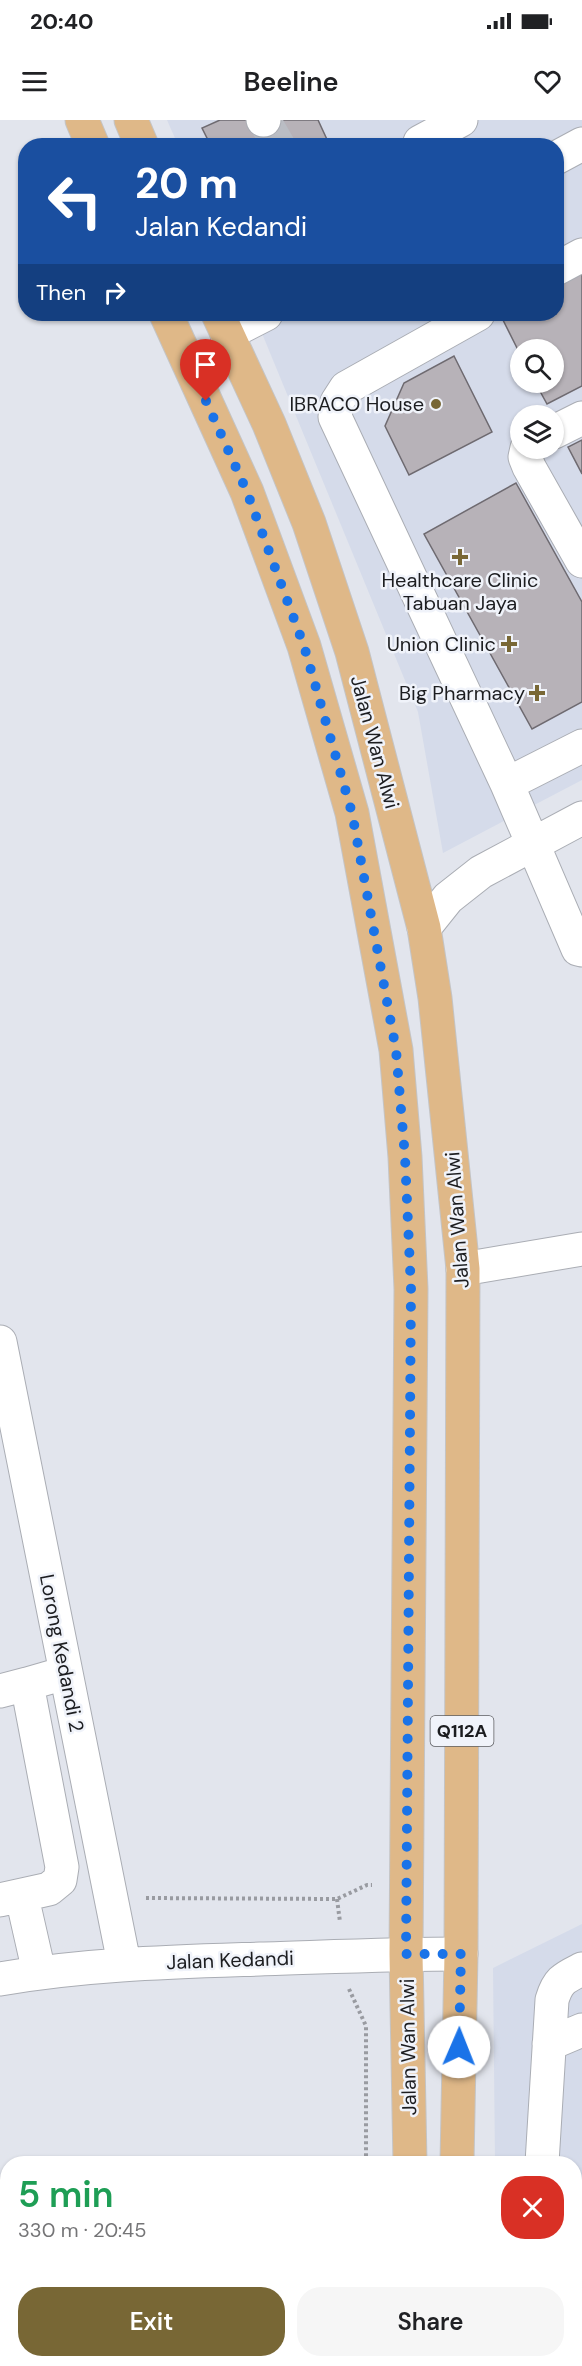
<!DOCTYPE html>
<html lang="en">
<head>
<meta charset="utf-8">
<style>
	body { margin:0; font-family:"DM Sans",sans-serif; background:#f6f6f6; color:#202124; height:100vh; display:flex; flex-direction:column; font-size:22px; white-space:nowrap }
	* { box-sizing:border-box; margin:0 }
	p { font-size:20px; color:#757577 }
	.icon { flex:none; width:33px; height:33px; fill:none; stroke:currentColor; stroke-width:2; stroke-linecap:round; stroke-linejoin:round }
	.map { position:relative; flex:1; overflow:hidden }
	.details { position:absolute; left:0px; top:2036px; width:582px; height:212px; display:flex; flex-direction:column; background:#fff; border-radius:24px 24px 0 0; box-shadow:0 2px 4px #0004 }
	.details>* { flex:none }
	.banner { position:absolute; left:18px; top:18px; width:546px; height:183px; border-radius:24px; box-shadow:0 2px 4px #0004; background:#1a4fa0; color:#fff; overflow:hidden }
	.controls { position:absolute; left:510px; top:219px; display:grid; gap:12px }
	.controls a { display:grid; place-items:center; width:54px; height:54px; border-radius:50%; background:#fff; box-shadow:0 2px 4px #0004; font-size:30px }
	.pin { position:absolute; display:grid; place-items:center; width:51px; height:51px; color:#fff; margin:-62px -26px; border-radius:50% 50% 50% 0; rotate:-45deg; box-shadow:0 0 6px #0007 }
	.pin .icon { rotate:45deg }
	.me { position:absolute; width:66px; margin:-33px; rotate:1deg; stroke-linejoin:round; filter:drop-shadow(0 0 4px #0008) }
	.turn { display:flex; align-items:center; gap:21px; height:126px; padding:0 18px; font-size:27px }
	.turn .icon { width:78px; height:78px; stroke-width:2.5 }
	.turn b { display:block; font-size:42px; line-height:51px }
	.then { display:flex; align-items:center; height:57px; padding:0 18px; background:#0003; gap:12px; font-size:22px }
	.round { display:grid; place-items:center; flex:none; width:63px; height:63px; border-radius:24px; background:#f6f6f6 }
	.summary { display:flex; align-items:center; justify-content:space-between; height:102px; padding:0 18px }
	h1 { font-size:36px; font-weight:600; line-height:45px; color:#1e9e55 }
	.action { display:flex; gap:12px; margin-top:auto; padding:12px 18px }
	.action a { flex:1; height:69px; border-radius:24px; background:#786735; color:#fff; font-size:24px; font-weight:600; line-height:69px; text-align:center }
	.action a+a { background:#f6f6f6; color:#202124 }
	.status { display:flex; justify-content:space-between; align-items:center; height:42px; padding:0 30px; background:#fff; direction:ltr }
	.status svg { height:16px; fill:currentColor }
	header { display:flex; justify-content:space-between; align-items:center; height:78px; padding:0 18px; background:#fff; font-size:27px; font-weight:600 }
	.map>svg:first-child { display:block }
</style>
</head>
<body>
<div class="status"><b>20:40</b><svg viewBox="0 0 49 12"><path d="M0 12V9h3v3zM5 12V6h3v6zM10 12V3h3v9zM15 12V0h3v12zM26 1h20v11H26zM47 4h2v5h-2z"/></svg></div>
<header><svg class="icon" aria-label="menu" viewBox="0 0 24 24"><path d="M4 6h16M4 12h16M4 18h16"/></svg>Beeline<svg class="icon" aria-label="heart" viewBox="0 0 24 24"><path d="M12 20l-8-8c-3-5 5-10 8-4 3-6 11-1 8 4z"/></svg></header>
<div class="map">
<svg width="582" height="2246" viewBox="0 0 582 2246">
	<rect width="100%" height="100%" fill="#e2e5ed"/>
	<!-- built -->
	<path fill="#d5dbea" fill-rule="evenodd" d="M167 0H582V660L443 733 418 592 254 194H556V26L178 25ZM520 230H554V262H520ZM520 296H554V328H520Z
		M582 1804V2246H496V2240H574V2043H495L493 1848Z"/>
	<!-- building -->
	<path fill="#b7b2b8" stroke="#6e6a70" stroke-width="1.5" d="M220 0H318L330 26H211L202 8Z
		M582 143V266L547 284 535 262H554V230H520V234L500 194H556V156Z
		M454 236 492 312 409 355 385 306 404 263Z
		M582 320V354L568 327Z
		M516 363 582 482V582L532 609 424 414Z
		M582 2091V2164L574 2149V2095Z"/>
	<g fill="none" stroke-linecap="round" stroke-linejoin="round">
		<!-- minor-tunnel -->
		<path stroke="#babdc4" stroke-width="33" stroke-dasharray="33 16" stroke-linecap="butt" d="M264 0 279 26"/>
		<defs>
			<path id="minor" d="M263 0H264
				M420 22 461 0
				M556 38 582 24
				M556 149 582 135
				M478 194 346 268 337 282 335 297 507 664 578 829 582 830
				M227 214 266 194
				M554 312 582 298
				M527 328 525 337 529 347 582 441
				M507 664 582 626
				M424 808 448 778 481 752 582 698
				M463 1149 582 1129
				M0 1222 124 1843
				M0 1571 27 1564
				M22 1777 39 1852
				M0 1780 49 1769 60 1760 62 1747 27 1564 65 1553
				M0 1859C87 1844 172 1842 260 1839 327 1837 394 1834 461 1834
				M549 1924 582 1910
				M542 2043 552 1880C558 1860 564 1858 582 1849
				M0 2096 8 2147
				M574 2170 582 2185
				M21 2240 22 2246"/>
			<path id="major" d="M82 0 93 26
				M131 0 142 26
				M166 194 247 372 304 526 352 693 396 930 405 1037 411 1169 406 1834 410 2043
				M218 194 269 304 309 403 352 532 424 808 435 878 463 1149 461 1834 457 2043
				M413 2240V2246
				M458 2240V2246"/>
		</defs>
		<!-- minor casing -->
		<use href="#minor" stroke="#aaadb4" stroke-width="35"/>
		<!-- major casing -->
		<use href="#major" stroke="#c4c4c5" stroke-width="35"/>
		<!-- path -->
		<path stroke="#999ba1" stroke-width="4" stroke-dasharray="3 3" stroke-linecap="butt" d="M146 1778 337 1779 367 1765H372
			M337 1779 340 1802
			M349 1869 366 1906V2043
			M365 2246V2240"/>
		<!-- minor -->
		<use href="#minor" stroke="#fff" stroke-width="33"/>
		<!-- major -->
		<use href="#major" stroke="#dfb888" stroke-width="33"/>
	</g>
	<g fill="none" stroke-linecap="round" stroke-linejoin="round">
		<!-- route -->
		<path stroke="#1a73e8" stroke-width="10" stroke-dasharray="0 18" d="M206 281 247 372 304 526 352 693 396 930 405 1037 411 1169 406 1834H461L459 1927"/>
	</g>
	<!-- markers -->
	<g fill="#786735" stroke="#f0f3fa" stroke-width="2">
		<circle cx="436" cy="284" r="6"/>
		<path d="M457 428h6v6h6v6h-6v6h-6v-6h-6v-6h6z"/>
		<path d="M506 515h6v6h6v6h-6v6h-6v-6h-6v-6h6z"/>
		<path d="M534 564h6v6h6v6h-6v6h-6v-6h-6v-6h6z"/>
	</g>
	<g text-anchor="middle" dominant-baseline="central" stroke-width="5" stroke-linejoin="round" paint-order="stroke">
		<!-- shield labels -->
		<rect fill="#f0f3fa" stroke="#5c5d61" stroke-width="1.5" x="430.5" y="1596" width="63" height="30" rx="4.5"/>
		<g font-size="18" font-weight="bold" fill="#1c1d20">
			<text x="462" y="1611">Q112A</text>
		</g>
		<!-- poi labels -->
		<g font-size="20" fill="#1c1d20" stroke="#f0f3fa" text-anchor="end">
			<text x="424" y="284">IBRACO House</text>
			<text x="460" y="460" text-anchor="middle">Healthcare Clinic<tspan x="460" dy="23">Tabuan Jaya</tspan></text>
			<text x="496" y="524">Union Clinic</text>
			<text x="525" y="573">Big Pharmacy</text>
		</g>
		<!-- street labels -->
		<g font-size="20" fill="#1c1d20" stroke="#f0f3fa">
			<text transform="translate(375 622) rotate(75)">Jalan Wan Alwi</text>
			<text transform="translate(457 1100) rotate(-94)">Jalan Wan Alwi</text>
			<text transform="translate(62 1533) rotate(79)">Lorong Kedandi 2</text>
			<text transform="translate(230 1840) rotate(-2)">Jalan Kedandi</text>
			<text transform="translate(408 1927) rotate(-91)">Jalan Wan Alwi</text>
		</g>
	</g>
</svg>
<div class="controls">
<a><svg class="icon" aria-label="search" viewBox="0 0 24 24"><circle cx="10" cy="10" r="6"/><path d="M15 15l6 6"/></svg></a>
<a><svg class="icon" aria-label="layers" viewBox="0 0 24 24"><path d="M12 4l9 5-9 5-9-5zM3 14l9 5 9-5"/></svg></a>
</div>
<div class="pin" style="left:206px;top:281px;background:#d93025"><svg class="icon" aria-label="arrive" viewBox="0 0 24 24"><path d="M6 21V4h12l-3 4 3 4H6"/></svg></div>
<svg class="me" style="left:459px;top:1927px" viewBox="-20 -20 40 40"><circle r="19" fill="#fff"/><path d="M0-13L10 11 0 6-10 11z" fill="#1a73e8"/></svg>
<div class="banner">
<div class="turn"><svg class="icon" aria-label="left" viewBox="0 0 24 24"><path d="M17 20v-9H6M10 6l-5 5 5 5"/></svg><div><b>20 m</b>Jalan Kedandi</div></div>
<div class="then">Then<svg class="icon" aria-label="right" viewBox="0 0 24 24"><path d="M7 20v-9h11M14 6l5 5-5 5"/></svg></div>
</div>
<section class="details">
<div class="summary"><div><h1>5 min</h1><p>330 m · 20:45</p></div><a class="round" style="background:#d93025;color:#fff"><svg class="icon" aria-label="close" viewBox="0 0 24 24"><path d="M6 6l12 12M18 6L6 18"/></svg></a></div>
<div class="action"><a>Exit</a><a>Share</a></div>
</section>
</div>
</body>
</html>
